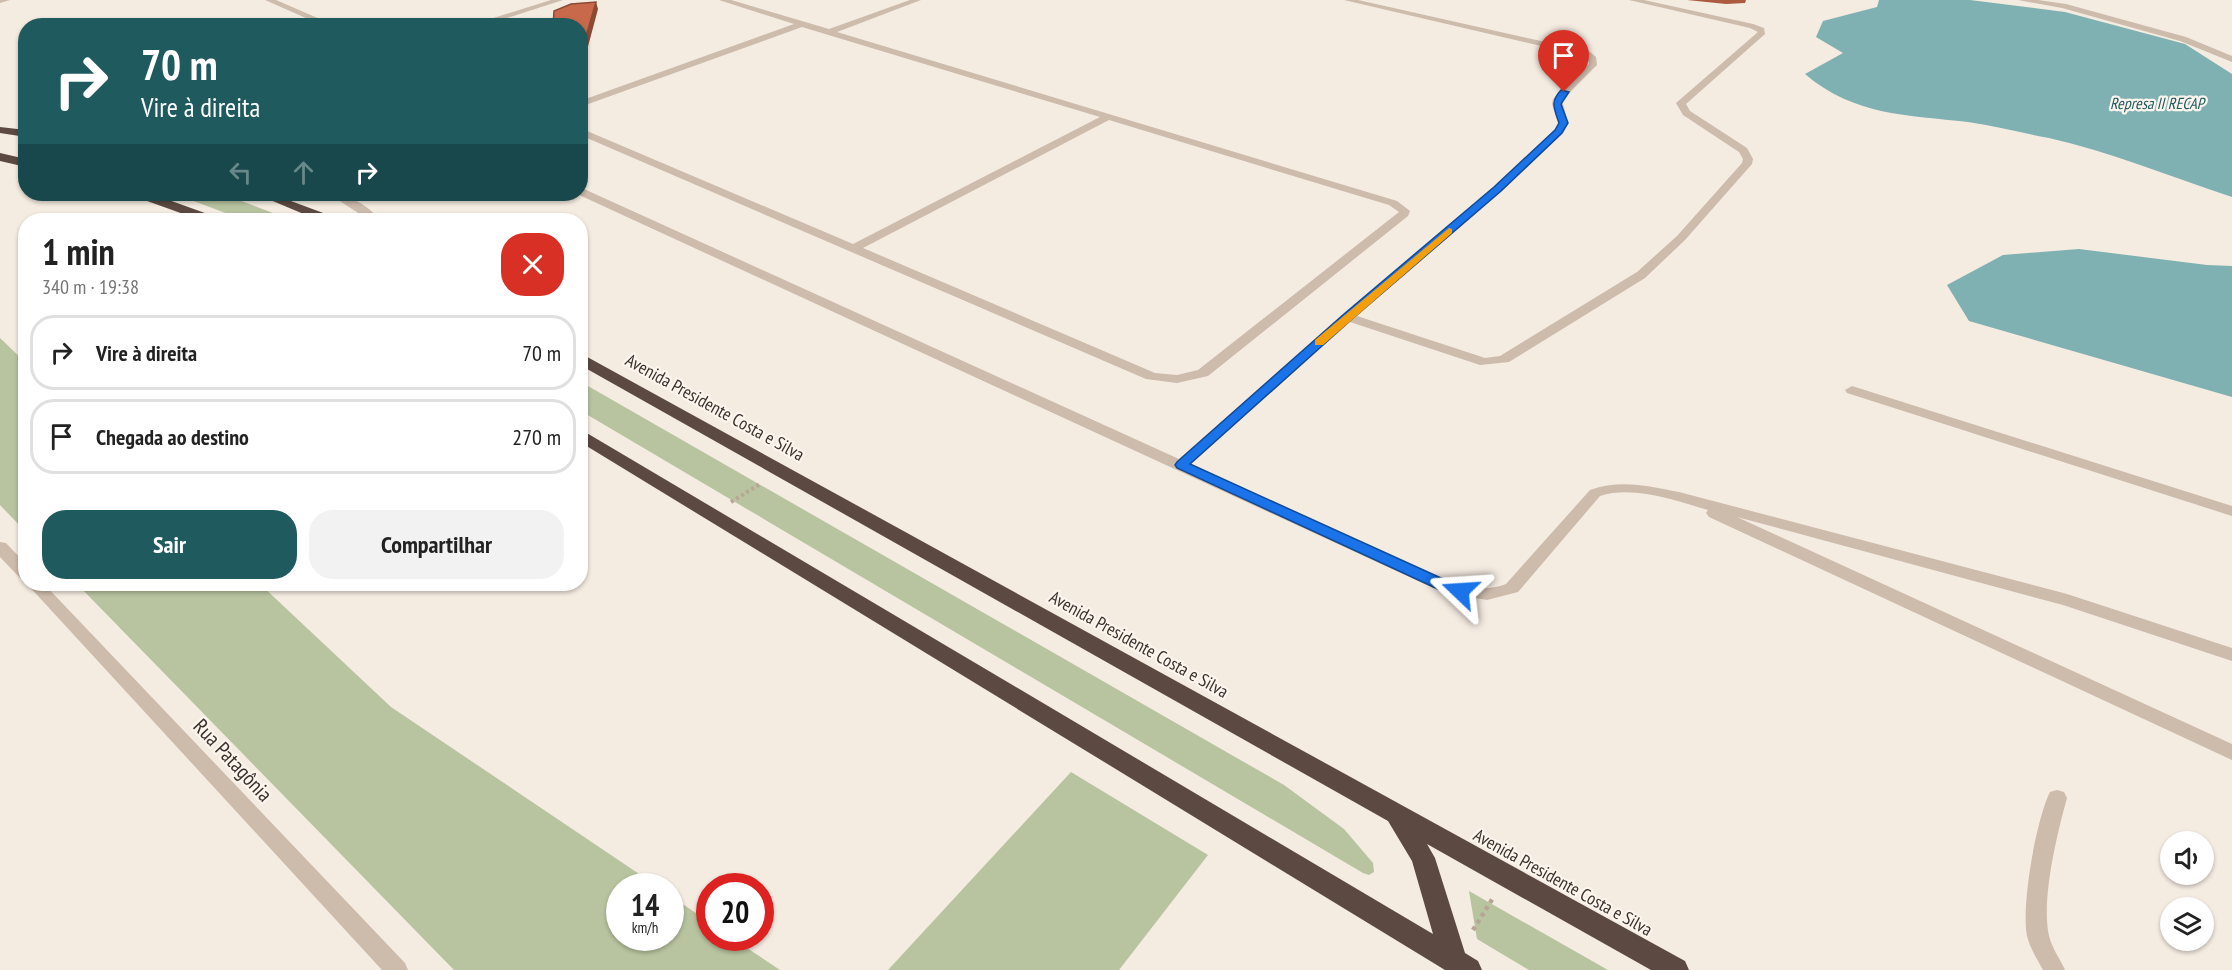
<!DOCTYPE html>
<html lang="pt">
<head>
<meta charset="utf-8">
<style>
	body { margin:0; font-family:"PT Sans Narrow",sans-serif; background:#f2f2f2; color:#222; height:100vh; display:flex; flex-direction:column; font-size:22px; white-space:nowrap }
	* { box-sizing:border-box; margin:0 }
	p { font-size:20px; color:#767676 }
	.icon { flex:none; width:33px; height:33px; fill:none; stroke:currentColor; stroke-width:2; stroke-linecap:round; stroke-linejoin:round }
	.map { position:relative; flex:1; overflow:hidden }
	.drawer { position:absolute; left:18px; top:213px; width:570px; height:378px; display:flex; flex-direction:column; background:#fff; border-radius:24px; box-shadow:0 2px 4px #0004 }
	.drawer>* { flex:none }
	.hud { position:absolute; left:18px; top:18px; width:570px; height:183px; border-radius:24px; box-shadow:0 2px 4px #0004; background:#1f5a5e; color:#fff; overflow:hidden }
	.fabs { position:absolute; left:2160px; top:831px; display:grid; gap:12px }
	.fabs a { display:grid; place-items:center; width:54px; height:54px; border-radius:50%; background:#fff; box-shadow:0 2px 4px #0004; font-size:30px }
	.speed { position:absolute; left:606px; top:873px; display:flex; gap:12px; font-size:30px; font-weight:700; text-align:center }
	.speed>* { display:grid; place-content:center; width:78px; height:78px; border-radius:50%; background:#fff; box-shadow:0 2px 4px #0004; line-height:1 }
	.speed small { font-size:15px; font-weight:400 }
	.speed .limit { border:9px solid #d22; background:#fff; color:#111 }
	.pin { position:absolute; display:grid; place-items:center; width:51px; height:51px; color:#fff; margin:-62px -26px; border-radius:50% 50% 50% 0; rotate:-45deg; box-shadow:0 0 6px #0007 }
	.pin .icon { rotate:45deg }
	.me { position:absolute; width:66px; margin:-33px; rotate:290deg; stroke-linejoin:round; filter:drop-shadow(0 0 4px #0008) }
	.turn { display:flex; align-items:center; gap:21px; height:126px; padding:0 24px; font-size:27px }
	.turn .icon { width:78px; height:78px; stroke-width:2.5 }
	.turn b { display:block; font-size:42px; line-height:51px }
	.lanes { display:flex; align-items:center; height:57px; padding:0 24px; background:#0003; justify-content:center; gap:30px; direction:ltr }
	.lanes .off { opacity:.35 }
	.round { display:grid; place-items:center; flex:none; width:63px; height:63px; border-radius:24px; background:#f2f2f2 }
	.overview { display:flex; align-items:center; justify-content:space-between; height:102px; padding:0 24px }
	h1 { font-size:36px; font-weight:800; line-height:45px }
	.cta { display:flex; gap:12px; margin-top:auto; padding:12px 24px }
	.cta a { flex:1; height:69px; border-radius:24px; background:#1f5a5e; color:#fff; font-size:24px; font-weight:800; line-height:69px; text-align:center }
	.cta a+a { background:#f2f2f2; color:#222 }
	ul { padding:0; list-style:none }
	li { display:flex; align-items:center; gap:18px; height:75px; margin:0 12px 9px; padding:0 12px; border:3px solid #e0e0e0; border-radius:24px }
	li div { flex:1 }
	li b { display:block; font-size:22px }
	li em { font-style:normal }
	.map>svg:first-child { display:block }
</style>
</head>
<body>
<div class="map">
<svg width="2232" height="970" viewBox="0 0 2232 970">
	<rect width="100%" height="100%" fill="#f4ebe1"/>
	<!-- green -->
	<path fill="#b8c4a0" d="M175 194H223L291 220H244Z
		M0 338 25 362V531L0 505Z
		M581 382 1284 785 1344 829 1373 863 1374 872 1369 875 1363 873 581 411Z
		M77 584H260L391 707 657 886H620V938H670L671 896 709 922 710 938H732L780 970H454Z
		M1071 772 1208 855 1119 970H888Z
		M1469 891 1608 970H1529L1477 939Z"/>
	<!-- water -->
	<path fill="#7fb0b2" d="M1879 0H1970L2065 12 2185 44 2232 74V197C2171 177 2111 152 2049 138 2022 133 1995 126 1968 122 1908 115 1854 116 1805 74L1843 53 1816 37 1823 21 1877 7Z
		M2079 249 2207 265 2232 266V397L1969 321 1947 285 2003 255Z"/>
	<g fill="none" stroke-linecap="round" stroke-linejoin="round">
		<!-- path-far1 -->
		<path stroke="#b9a596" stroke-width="4" stroke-dasharray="3 3" stroke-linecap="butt" d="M731 502 760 484"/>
		<!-- path -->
		<path stroke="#b9a596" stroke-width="4.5" stroke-dasharray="4 4" stroke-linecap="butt" d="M1473 930 1493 898"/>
		<!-- minor -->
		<path fill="#cdbbac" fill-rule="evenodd" d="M0 0H10L0 3Z
			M265 0H276L336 26H324Z
			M551 0H563L482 26H468Z
			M719 0H731L829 29 910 0H921L837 32 1397 201 1410 211 1408 216 1208 376 1177 383 1146 379 580 135V128L853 244 1100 117 802 27 580 107V101L794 24ZM1109 120 1389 205 1399 212 1198 370 1177 375 1155 373 863 248Z
			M1344 0H1358L1590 52 1596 57 1597 65 1562 100 1568 123 1562 134 1502 191 1357 316 1479 356 1485 358 1500 356 1637 272 1677 236 1742 163 1743 159 1739 152 1683 115 1676 103 1758 32 1750 28 1629 0H1644L1753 24 1764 28 1765 34 1686 104 1690 111 1747 148 1753 159 1752 164 1685 240 1645 278 1509 362 1480 365 1350 322 1191 464 1452 583C1471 588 1487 591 1506 584L1590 490C1621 479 1648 486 1679 492L2067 594 2232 648V661L2063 605 1737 517 2232 744V760L1709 517 1706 513 1708 510C1676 501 1634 485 1600 496L1518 592 1487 600 1442 592 577 194H580V188L584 189 1179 459 1344 314 1494 187 1555 131 1558 123 1552 104 1553 99 1589 64 1588 58 1584 56Z
			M2018 0H2038L2066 4 2186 37 2232 56V62L2180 41 2062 8Z
			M329 194C346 192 369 206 380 220H369Z
			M1852 386 2232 506V516L1847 393 1845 390Z
			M0 542 6 543 26 564V579L20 578 0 557Z
			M27 584H44L405 963 408 970H382Z
			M2057 790 2064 792 2067 798C2057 834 2041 900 2049 936 2052 948 2060 959 2065 970H2043C2037 959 2030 948 2027 936 2021 906 2036 820 2050 792Z"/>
		<!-- highway -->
		<path fill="#5c4a42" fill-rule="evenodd" d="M0 127 26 130V137L0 133Z
			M0 153 26 159V167L0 161Z
			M135 194H152L216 217 218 220H200L136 197Z
			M256 194H272L334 217 336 220H318Z
			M580 353 1685 961 1689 970H1651L1427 844 1435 858 1465 953 1478 961 1482 970H1445L580 442V429L1433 934 1412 861 1388 821 580 365Z"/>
	</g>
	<!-- wall -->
	<path fill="#ac5a40" d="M1687 0H1746L1745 3 1726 4Z"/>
	<!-- shaded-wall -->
	<path fill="#8c4a34" d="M596 2 598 9 582 69H580V57Z"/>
	<!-- building -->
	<path fill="#c8694b" stroke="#8c4a34" stroke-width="1.5" d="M596 2 580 57V26H553L554 11 571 4Z"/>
	<!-- route -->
	<path fill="#1a73e8" stroke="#114b97" stroke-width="1.5" d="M1561 90 1569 92 1561 104 1568 123 1562 133 1501 191 1352 319 1190 464 1452 583 1465 587 1467 591 1465 594 1460 596 1442 591 1177 468 1175 465 1177 462 1344 314 1494 187 1555 130 1559 123C1554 108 1550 102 1561 90Z"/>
	<!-- slow -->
	<path fill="#f59e0b" d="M1449 228 1452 229V233L1323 345H1315V340Z"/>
	<g text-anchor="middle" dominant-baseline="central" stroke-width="4.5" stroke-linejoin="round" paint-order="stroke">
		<!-- far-water labels -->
		<g font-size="16" font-style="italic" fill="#1f5a5e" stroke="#fbf5ee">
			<text x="2157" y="103">Represa II RECAP</text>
		</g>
		<!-- street labels -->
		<g font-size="18" fill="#3b302b" stroke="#fbf5ee">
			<text transform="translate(715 407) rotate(29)">Avenida Presidente Costa e Silva</text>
			<text transform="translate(1139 644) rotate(29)">Avenida Presidente Costa e Silva</text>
			<text transform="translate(1563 882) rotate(29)">Avenida Presidente Costa e Silva</text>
		</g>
		<!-- near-street labels -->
		<g font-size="21" fill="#3b302b" stroke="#fbf5ee">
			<text transform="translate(233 760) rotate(47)">Rua Patagônia</text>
		</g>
	</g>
</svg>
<div class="fabs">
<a><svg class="icon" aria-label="sound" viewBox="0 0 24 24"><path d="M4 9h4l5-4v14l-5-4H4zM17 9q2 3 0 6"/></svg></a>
<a><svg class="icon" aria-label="layers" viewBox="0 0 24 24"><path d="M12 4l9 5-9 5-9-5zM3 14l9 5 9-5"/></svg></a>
</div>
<div class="speed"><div>14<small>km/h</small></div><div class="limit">20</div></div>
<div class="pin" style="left:1564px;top:92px;background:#d93025"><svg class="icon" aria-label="arrive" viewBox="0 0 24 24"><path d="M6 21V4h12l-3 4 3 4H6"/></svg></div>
<svg class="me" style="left:1460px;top:591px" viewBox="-20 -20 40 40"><path d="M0-17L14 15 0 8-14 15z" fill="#1a73e8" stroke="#fff" stroke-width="4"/></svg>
<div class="hud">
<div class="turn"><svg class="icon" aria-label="right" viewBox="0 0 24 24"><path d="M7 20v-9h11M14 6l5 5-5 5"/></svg><div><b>70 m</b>Vire à direita</div></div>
<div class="lanes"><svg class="icon off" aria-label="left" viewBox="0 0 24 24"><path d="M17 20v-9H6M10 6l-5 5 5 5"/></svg><svg class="icon off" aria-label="ahead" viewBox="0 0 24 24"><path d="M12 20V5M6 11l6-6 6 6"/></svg><svg class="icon" aria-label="right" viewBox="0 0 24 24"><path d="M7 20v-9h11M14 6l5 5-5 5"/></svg></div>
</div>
<section class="drawer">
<div class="overview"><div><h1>1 min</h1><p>340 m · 19:38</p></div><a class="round" style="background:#d93025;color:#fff"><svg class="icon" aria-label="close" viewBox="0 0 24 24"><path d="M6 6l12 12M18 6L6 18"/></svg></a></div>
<ul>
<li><svg class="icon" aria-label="right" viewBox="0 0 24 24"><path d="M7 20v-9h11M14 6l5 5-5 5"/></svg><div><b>Vire à direita</b></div><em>70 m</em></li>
<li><svg class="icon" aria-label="arrive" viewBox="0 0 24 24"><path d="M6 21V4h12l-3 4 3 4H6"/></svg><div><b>Chegada ao destino</b></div><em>270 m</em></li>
</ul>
<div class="cta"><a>Sair</a><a>Compartilhar</a></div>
</section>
</div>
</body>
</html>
